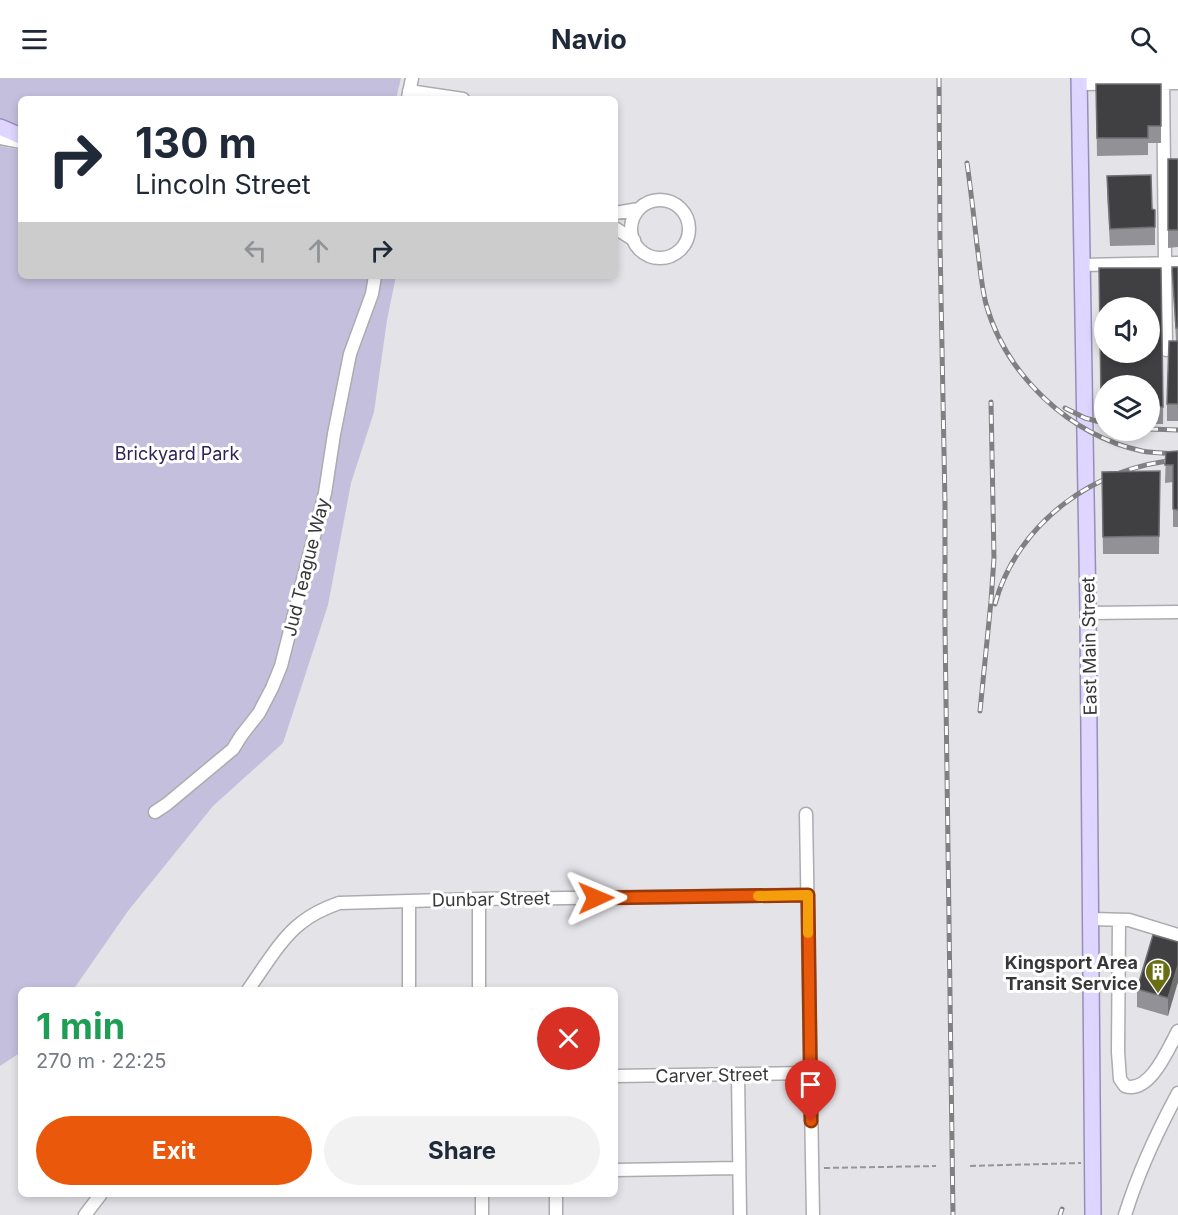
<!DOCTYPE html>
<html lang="en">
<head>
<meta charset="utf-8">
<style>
	body { margin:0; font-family:Inter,sans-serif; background:#f2f2f3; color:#1f2937; height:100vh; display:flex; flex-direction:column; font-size:22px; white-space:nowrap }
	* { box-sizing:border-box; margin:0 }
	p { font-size:20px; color:#747a83 }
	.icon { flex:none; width:33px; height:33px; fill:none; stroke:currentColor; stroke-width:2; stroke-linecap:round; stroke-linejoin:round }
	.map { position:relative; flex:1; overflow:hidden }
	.details { position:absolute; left:18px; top:909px; width:600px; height:210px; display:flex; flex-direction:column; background:#fff; border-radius:9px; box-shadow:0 3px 9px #0003 }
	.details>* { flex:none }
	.banner { position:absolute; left:18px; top:18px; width:600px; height:183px; border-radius:9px; box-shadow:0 3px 9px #0003; background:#fff; color:#1f2937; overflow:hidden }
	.controls { position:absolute; left:1094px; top:219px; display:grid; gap:12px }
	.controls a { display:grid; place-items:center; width:66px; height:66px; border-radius:50%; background:#fff; box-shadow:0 3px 9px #0003; font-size:30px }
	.pin { position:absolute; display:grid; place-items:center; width:51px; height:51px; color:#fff; margin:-62px -26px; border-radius:50% 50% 50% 0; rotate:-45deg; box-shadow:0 0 6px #0007 }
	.pin .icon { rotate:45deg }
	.me { position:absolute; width:66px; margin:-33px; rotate:89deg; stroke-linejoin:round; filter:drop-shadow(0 0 4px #0008) }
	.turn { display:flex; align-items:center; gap:21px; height:126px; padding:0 18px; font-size:27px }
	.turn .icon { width:78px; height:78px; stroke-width:2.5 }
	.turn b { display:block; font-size:42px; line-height:51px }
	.lanes { display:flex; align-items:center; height:57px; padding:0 18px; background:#0003; justify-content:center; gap:30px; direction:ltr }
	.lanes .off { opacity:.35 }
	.round { display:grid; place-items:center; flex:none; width:63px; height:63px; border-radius:32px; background:#f2f2f3 }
	.headline { display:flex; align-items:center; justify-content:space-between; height:102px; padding:0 18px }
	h1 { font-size:36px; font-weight:700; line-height:45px; color:#1e9e55 }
	.button { display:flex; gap:12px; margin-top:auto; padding:12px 18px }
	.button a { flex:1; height:69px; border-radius:36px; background:#ea580c; color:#fff; font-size:24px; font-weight:700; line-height:69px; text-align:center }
	.button a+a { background:#f2f2f3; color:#1f2937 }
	header { display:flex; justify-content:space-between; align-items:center; height:78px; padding:0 18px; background:#fff; font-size:27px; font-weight:700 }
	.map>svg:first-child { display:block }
</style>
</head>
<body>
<header><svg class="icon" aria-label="menu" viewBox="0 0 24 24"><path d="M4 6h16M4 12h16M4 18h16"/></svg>Navio<svg class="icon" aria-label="search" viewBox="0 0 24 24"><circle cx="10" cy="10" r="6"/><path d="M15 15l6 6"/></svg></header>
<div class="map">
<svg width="1178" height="1137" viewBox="0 0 1178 1137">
	<rect width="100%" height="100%" fill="#e4e3e8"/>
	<!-- green -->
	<path fill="#c4bfdc" d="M0 0H401L396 21H21V52L0 43Z
		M0 68 21 72V198H396L387 242 374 334 351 405 328 527 283 665 213 728 128 833 73 912H21V974L0 988Z"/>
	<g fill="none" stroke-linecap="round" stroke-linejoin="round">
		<defs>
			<path id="minor" d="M1163 0 1166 272
				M1079 6 1178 5
				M409 13 463 21
				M408 20 412 0
				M0 60 21 64
				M631 151a29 29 0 1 1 58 0a29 29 0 1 1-58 0Z
				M615 135 639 131
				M615 150 634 162
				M1082 187 1178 185
				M1088 535 1178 534
				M155 734 167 726 233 671 241 658 259 635 272 610 281 588 325 415 334 356 350 276 372 216 375 198
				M806 736 813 1137
				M479 821V912
				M409 823V912
				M1091 841 1129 842 1178 857
				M1119 842 1118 974 1120 1001 1125 1008C1150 1016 1168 971 1178 953
				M248 912C263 891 281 860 301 845 312 836 325 830 339 825L479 821 808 817
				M738 997 740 1137
				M615 998 810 995
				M615 1092 739 1090
				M482 1116V1137
				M556 1116V1137
				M85 1137 101 1116
				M1125 1137C1138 1095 1157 1054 1178 1015"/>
			<path id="major" d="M1079 0 1088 535 1093 1137
				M0 49 21 58"/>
		</defs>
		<!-- minor casing -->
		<use href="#minor" stroke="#acabaf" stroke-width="15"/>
		<!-- major casing -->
		<use href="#major" stroke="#968dba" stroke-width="18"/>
		<!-- path -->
		<path stroke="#969699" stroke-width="2" stroke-dasharray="6 3" stroke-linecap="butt" d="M970 1088 1081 1085
			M824 1090 936 1088"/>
		<!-- minor -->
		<use href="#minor" stroke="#fff" stroke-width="12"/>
		<!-- major -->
		<use href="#major" stroke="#ded6ff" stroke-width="15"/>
		<defs>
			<path id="rail" d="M939 0 940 166 945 425V549L953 1137
				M967 85C971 113 974 140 977 167 980 187 981 207 986 226 1006 297 1069 357 1142 373 1153 375 1166 375 1178 376
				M1065 330 1085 340 1104 345
				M1149 351 1178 352
				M995 526C1017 445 1096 388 1178 382
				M980 633 991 523 994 480 991 324
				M1060 1137 1062 1131"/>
		</defs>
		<!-- rail casing -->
		<use href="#rail" stroke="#808083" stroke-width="5"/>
		<!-- rail -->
		<use href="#rail" stroke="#fff" stroke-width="3" stroke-dasharray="9" stroke-linecap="butt"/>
	</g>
	<!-- wall -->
	<path fill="#929296" d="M1096 6H1161V65H1148V77L1097 78Z
		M1168 81H1178V169L1168 170Z
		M1107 98 1152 131 1155 132V167L1110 168 1107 116Z
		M1172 189H1178V343H1167V326L1176 263Z
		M1099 190 1163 329V346H1149V308H1104V338H1101Z
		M1178 373V449H1173V404L1165 405 1166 374Z
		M1160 393 1159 476H1103L1102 394Z
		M1178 864 1168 938 1137 929V911Z"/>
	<!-- shaded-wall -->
	<path fill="#717174" d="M1178 887V904L1168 938V920Z"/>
	<!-- building -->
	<path fill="#404043" stroke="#717174" stroke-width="1.5" fill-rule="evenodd" d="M1096 6H1161V48H1148V60H1097Z
		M1168 81H1178V152H1168Z
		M1151 97 1152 131 1155 132V149L1110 151 1107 98Z
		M1172 189H1178V250H1176Z
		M1099 190H1161L1163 329 1149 328V308H1104V321H1101ZM1104 230H1149V274H1104Z
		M1169 263H1178V326H1167Z
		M1178 373V432L1173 431V387H1165L1166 374Z
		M1160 393 1159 458 1103 459 1102 394Z
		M1153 857 1178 864V887L1168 920 1137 911Z"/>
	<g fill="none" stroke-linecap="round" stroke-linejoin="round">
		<defs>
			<path id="route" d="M596 820 808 817 811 1043"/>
		</defs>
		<!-- route casing -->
		<use href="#route" stroke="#983908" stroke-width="15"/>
		<!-- route -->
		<use href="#route" stroke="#ea580c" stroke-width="10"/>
		<!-- slow -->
		<path stroke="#f59e0b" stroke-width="10" d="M758 818 808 817V855"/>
	</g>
	<!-- icons -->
	<defs>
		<symbol id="building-pin" viewBox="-11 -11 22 30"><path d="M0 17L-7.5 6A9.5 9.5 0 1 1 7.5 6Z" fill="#696e13" stroke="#fff"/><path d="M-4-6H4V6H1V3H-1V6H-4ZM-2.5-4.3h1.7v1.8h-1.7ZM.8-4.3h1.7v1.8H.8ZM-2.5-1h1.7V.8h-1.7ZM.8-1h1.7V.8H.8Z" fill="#fff"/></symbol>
	</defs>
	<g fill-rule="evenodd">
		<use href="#building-pin" x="1143" y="879" width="30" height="40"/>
	</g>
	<g text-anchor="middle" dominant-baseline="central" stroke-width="6" stroke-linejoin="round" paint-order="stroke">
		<!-- park labels -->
		<g font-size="18" fill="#312257" stroke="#fff">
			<text x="177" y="375">Brickyard Park</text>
		</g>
		<!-- street labels -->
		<g font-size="18" fill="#38383a" stroke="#fff">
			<text transform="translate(306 489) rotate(-76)">Jud Teague Way</text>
			<text transform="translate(1089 568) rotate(-91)">East Main Street</text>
			<text transform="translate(491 821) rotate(-1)">Dunbar Street</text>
			<text transform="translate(712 997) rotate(-1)">Carver Street</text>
		</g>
		<!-- poi labels -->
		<g font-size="18" font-weight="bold" fill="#38383a" stroke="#fff" text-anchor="end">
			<text x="1138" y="884">Kingsport Area<tspan x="1138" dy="21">Transit Service</tspan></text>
		</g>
	</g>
</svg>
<div class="controls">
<a><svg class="icon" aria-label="sound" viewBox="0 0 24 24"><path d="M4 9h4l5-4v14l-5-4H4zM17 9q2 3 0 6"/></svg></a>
<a><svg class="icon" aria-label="layers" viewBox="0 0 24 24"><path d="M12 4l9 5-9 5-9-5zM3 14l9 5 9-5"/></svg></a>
</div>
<div class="pin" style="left:811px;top:1043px;background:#d93025"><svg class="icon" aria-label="arrive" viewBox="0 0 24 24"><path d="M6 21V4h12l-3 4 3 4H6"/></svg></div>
<svg class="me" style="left:596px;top:820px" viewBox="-20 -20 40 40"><path d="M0-17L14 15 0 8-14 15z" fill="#ea580c" stroke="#fff" stroke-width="4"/></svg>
<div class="banner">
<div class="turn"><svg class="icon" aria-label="right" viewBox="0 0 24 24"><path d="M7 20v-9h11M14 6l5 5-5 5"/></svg><div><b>130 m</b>Lincoln Street</div></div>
<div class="lanes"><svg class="icon off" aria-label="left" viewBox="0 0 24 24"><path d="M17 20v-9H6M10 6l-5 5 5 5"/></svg><svg class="icon off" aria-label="ahead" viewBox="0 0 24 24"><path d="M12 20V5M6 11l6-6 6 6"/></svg><svg class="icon" aria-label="right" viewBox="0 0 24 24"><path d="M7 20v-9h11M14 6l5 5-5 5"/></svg></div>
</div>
<section class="details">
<div class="headline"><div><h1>1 min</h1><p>270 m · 22:25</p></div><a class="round" style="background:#d93025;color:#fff"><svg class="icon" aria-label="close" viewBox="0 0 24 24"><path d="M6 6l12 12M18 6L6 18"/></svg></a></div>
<div class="button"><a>Exit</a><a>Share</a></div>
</section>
</div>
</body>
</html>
